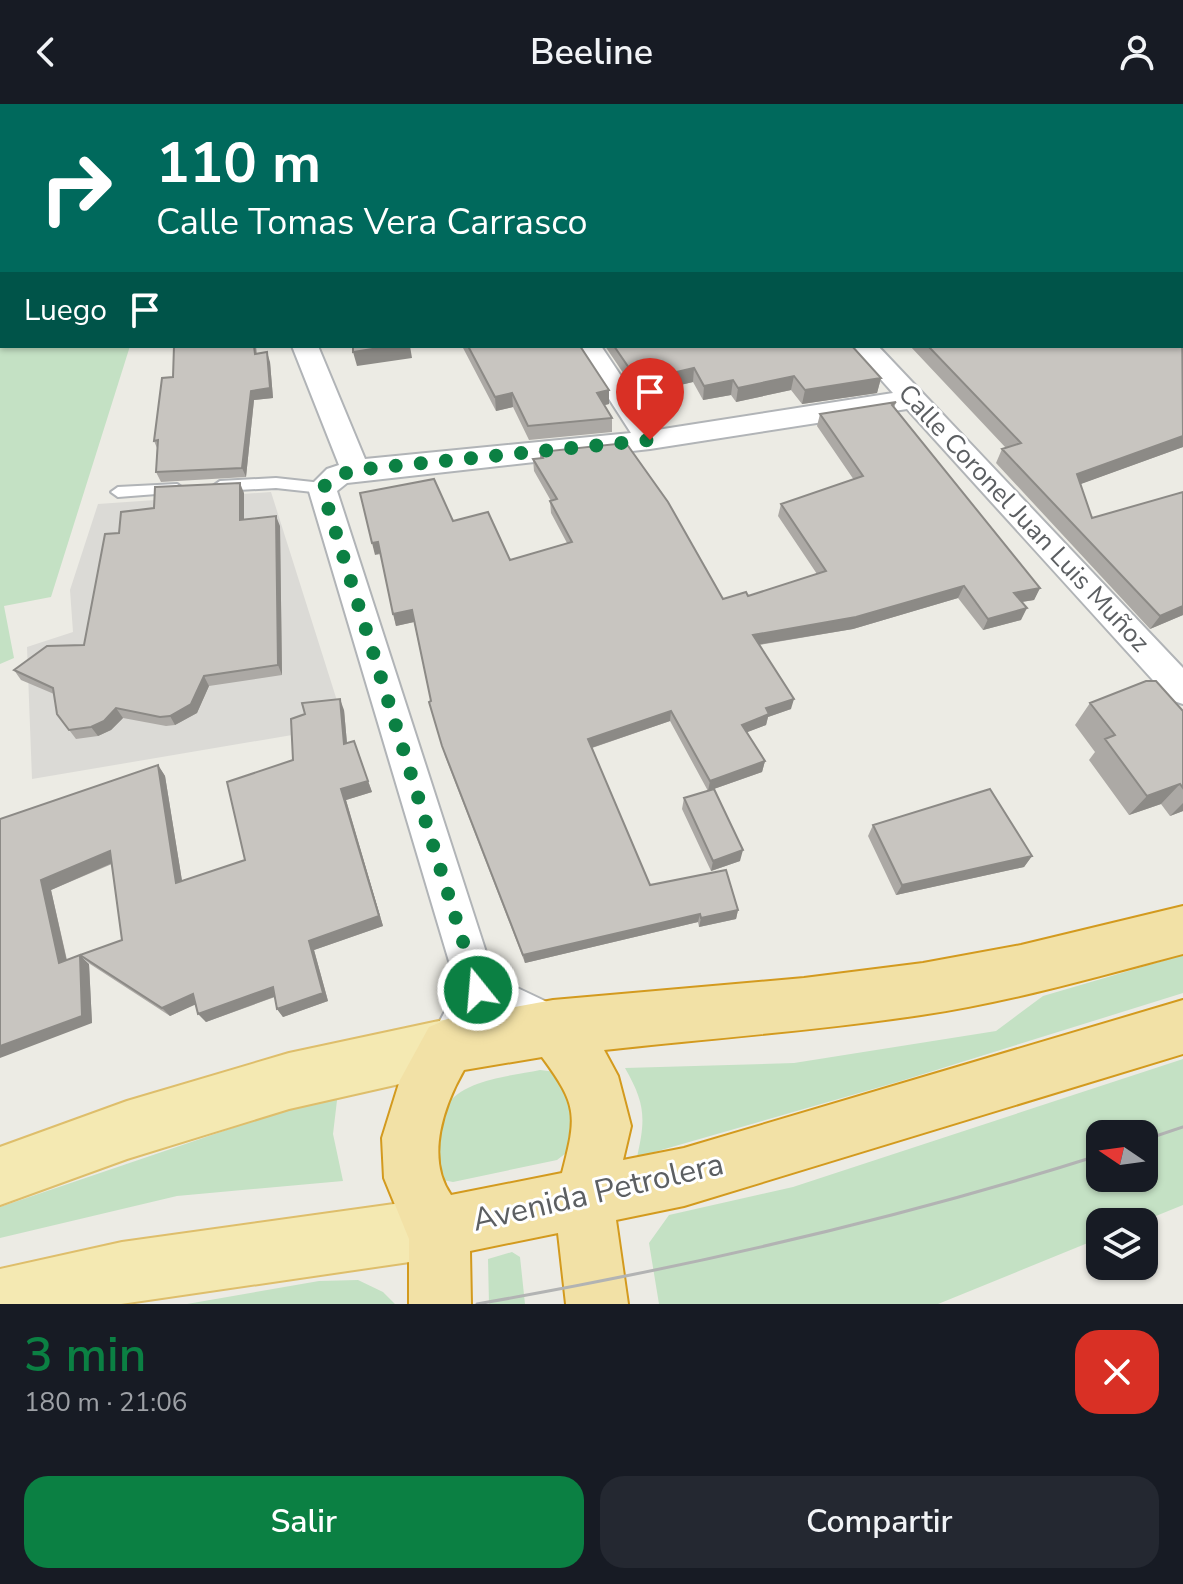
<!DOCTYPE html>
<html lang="es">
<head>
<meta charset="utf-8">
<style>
	body { margin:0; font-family:"Nunito Sans",sans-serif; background:#242831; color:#f1f3f6; height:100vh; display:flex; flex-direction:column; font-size:30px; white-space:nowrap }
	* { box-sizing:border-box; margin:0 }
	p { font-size:26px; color:#9ea1a6 }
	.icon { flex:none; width:44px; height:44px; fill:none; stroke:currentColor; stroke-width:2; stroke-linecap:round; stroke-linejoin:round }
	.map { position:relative; height:1200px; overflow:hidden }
	.panel { display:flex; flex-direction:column; background:#171b24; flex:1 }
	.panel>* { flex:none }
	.top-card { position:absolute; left:0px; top:0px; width:1184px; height:244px; box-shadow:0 2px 6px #0004; background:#00695c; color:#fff; overflow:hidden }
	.needle { width:52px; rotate:283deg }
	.buttons { position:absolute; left:1086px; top:1016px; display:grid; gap:16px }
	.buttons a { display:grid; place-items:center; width:72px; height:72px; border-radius:16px; background:#171b24; box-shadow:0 2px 6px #0004; font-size:40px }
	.pin { position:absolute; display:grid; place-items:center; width:68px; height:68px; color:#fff; margin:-82px -34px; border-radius:50% 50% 50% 0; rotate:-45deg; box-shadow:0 0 8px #0007 }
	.pin .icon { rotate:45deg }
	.me { position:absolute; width:88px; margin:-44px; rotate:343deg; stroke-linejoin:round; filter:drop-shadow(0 0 6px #0008) }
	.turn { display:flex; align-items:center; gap:28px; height:168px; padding:0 24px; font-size:36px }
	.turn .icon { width:104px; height:104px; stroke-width:2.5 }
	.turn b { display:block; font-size:56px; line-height:68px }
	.then { display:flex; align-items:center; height:76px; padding:0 24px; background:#0003; gap:16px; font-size:30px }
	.round { display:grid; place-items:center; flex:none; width:84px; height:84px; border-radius:24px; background:#242831 }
	.head { display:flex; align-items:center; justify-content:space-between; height:136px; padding:0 24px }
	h1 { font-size:48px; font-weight:600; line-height:60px; color:#0b8043 }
	.button { display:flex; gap:16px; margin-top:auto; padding:16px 24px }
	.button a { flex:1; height:92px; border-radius:24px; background:#0b8043; color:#fff; font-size:32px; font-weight:600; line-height:92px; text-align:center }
	.button a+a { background:#242831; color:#f1f3f6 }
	header { display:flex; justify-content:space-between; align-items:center; height:104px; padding:0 24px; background:#171b24; font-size:36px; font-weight:600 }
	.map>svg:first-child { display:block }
</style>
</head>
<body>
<header><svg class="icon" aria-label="back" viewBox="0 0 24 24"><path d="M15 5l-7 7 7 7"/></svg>Beeline<svg class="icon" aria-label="person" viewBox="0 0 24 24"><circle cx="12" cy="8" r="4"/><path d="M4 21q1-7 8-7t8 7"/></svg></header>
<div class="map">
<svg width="1183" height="1200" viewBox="0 0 1183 1200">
	<rect width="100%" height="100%" fill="#ecebe4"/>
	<!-- industrial -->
	<path fill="#dbdad6" d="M271 388 345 622 32 675 27 543 73 528 70 486 98 400Z"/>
	<!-- green -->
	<path fill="#c4e1c4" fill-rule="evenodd" d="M0 0 183 2H2V242H130L51 493 4 502 14 554 0 560Z
		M1183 851V889L901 977 637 1053C646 1014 645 999 625 964L794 959 996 927 1043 892Z
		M1183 955V1101L1141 1118H1100V1134L938 1200H659L649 1139 669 1111 793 1083ZM1100 1030H1144V1074H1100Z
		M540 966 556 968 570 979 574 1043 557 1056 453 1078 443 1076 428 1058C434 1041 437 1019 446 1003 462 975 512 972 540 966Z
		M338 988 333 1030 343 1077 177 1092 0 1134V1103Z
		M512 1148 520 1153 525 1200H489L488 1155Z
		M358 1176 383 1188 395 1200H187L319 1177Z"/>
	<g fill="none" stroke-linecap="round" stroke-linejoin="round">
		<defs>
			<path id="service" d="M276 374 322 379 329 384 322 389 276 384 220 387 213 382 220 377Z
				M177 380 184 385 182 388 118 393 111 388 118 383Z"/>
			<path id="minor" d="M185 0H205L206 2H186Z
				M416 0H437L438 2H417Z
				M633 0H654L655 2H634Z
				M1020 0H1042L1043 2H1021Z
				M292 242H318L365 355 631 329 575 242H601L657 326 893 289 851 242H878L1183 564V600L1171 596 907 305 650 345 347 379 337 387 494 873 568 908 574 923 568 938 553 944 486 912 463 957 448 963 433 957 427 942 457 884 308 384 327 365 339 361Z"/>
			<path id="primary" d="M448 915 467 923 475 942 467 961 448 969 289 1005 127 1055 0 1101V1043L127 997 289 949Z
				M437 1094 458 1103 467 1124 458 1145 437 1154 121 1200H0V1165L122 1138Z"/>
			<path id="trunk" d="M1183 802V850C1096 873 1009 898 921 911 816 927 710 934 604 946L618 972 631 1022 623 1056 684 1044 1183 896V950L684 1102 616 1116 628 1200H566L558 1129 470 1147 471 1200H409V1135L384 1074 382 1034 400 976 429 923 448 915 553 896 804 874 923 859 1021 841ZM542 953C578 1002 577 1011 562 1069L451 1091C425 1054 444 1001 464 966Z"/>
		</defs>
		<!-- service casing -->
		<use href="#service" stroke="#b1b4b7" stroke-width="4"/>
		<!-- minor casing -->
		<use href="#minor" stroke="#b1b4b7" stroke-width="4"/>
		<!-- primary casing -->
		<use href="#primary" stroke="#debe6b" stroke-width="4"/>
		<!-- trunk casing -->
		<use href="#trunk" stroke="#d39a1e" stroke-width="4"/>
		<!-- path -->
		<path stroke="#9ec1a8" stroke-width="3" stroke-dasharray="5 3" stroke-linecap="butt" d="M0 5 1 0"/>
		<!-- service -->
		<use href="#service" fill="#fff" fill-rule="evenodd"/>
		<!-- minor -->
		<use href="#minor" fill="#fff" fill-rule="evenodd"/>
		<!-- primary -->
		<use href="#primary" fill="#f4e9b2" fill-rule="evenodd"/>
		<!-- trunk -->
		<use href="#trunk" fill="#f2e1a6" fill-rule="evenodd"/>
		<!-- tram -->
		<path stroke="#b2b3b3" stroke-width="3" d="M1144 1036 1183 1023
			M477 1200C688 1163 896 1116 1100 1051"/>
	</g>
	<!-- wall -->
	<path fill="#aca9a5" d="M658 0H1028L1031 2H659Z
		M1109 0H1183V139H1182V2H1112Z
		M1183 215V343L1080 380 1092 414 1183 388V511L1150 525 996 359 1002 345 1006 344 910 242H1182Z
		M174 242H256L257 250 270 258 273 294 254 296 246 373 161 378 156 368 157 344 154 337 173 273Z
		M462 242H580L609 300 604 301 612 314V328L529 336 513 303 496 307Z
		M605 242H852L881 274 877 289 802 300 791 286 736 298 731 291 703 296 693 278 638 291Z
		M896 298 894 304 1040 484 1034 496 1022 498 1021 516 983 526 958 494 853 525 759 541 791 605 768 613 766 621 747 628 765 657 762 668 711 686 740 757 711 767 682 705 684 694 708 687 670 617 592 644 650 781 738 806 736 815 699 823 698 818 525 859 445 652 429 598 431 597 414 518 396 522 381 450 375 451 453 417 510 456 567 439 551 409 550 397H551L534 367 533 355 540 354V348L723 495 748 492 817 470 778 412 781 400 854 376 817 322 820 310Z
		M244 389V415L280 422 282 571 209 582 197 609 175 621 166 622 123 614 111 626 98 632 76 635 57 610 54 590 21 576 14 566 84 541 119 429 154 404Z
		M1090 599 1183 607V707L1170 712 1161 700 1129 711 1089 656 1095 648 1075 621Z
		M344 606 347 639 354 637 372 688 346 696 383 822 314 846 328 897 283 913 277 905 275 893 206 918 195 900 170 912 90 860 80 851 122 836 112 760 51 786 67 856 89 860 92 919 0 715 158 661 165 672 182 777 245 756 293 656Z
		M873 721 1032 752 1024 763 896 791 868 732Z"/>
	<!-- shaded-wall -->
	<path fill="#8c8a86" d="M392 242H410L412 254 357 262 353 248Z
		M267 248 270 258 273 294 254 296 246 373 242 364 251 287Z
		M694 264 693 278 638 291V277Z
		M794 272 791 286 736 298 738 284Z
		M881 274 877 289 802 300 805 286Z
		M733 276 731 291 703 296 704 282Z
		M609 286V300L597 303V289Z
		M512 289 513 303 496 307 495 293Z
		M1183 332V343L1070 384 1077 370Z
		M240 379 244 389V426L240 416Z
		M276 412 280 422 282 571 278 561Z
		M378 438 381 449 375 451 372 439Z
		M964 482 958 494 853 525 750 542 753 531Z
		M1040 484 1034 496 1008 500 1014 489Z
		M1183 502V511L1150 525 1160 512Z
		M1027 504 1021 516 983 526 988 515Z
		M412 506 414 518 396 522 393 510Z
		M204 572 209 582 197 609 175 621 170 612Z
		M340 595 344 606 348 651 344 640Z
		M794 595 791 605 768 613 766 621 740 631 742 621 766 604Z
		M116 604 123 614 111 626 98 632 91 623Z
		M671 607 670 617 588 645V635Z
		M765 657 762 668 708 687 710 677Z
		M158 661 165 672 184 789 176 779Z
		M368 677 372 688 346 696 383 822 314 846 328 897 283 913 277 905 309 837 341 685Z
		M1180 680 1161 700 1129 711 1147 692Z
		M1183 699V707L1170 712Z
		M743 746 740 757 711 767 713 757Z
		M110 747 119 756 51 786 69 867 59 859 41 776Z
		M1032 752 1024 763 896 791 902 781Z
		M738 806 736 815 699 823 701 814Z
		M700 810 698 818 525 859 523 851Z
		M80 851 89 860 92 919 0 954V942Z
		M273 883 279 891 206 918 198 910Z
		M193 890 201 898 170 912 162 904Z"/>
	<!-- building -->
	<path fill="#c8c5c0" stroke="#8c8a86" stroke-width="2" d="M669 0H1028L1031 2H671Z
		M1132 0H1183V127H1182V2H1135Z
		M1182 214 1183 332 1077 370 1092 414 1183 388V502L1160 512 1002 345 1021 339 928 242H1182Z
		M174 242H254L255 250 267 248 270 284 251 287 242 364 156 368 158 336 154 337 162 274 173 273Z
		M353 242H392L353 248Z
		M468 242H580L609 286 597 289 612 314 528 322 512 289 495 293Z
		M614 242H852L881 274 805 286 794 272 738 284 733 276 704 282 694 264 638 277Z
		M896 298 892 301 1040 484 1014 489 1027 504 988 515 964 482 856 513 753 531 794 595 766 604 769 610 742 621 765 657 710 677 671 607 588 635 650 781 726 766 738 806 701 814 700 810 523 851 442 642 429 598 431 597 412 506 393 510 378 438 372 439 360 389 434 375 453 417 488 408 510 456 572 438 550 397 557 395 533 355 543 354 540 348 626 339 668 398 723 495 746 488 748 492 826 467 781 400 863 372 820 310Z
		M240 379V416L276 412 278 561 204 572 191 600 170 612 160 613 116 604 104 617 91 623 69 626 57 610 53 584 14 566 47 542 84 541 105 430 119 429 121 408 154 404 155 383Z
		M1146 577H1156L1183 607V684L1180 680 1147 692 1105 635 1115 631 1090 599Z
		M340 595 344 640 354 637 368 677 341 685 379 812 309 837 323 889 277 905 273 883 198 910 193 890 162 904 80 851 122 836 110 747 41 776 59 859 80 851 82 912 0 942V715L158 661 176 779 245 756 227 678 293 656 291 615 305 610 302 599Z
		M714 685 743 746 713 757 684 694Z
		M990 685 1032 752 902 781 873 721Z"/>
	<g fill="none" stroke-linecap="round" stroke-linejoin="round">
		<!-- route -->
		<path stroke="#0b8043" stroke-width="14" stroke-dasharray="0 25.2" d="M478 886 322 384 337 372 355 366 650 336"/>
	</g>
	<g text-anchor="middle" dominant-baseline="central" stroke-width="6" stroke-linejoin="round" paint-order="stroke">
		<!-- street labels -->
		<g font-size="26" fill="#5c5f62" stroke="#fff">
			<text transform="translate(1024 414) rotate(47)">Calle Coronel Juan Luis Muñoz</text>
		</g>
		<!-- near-street labels -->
		<g font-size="32" fill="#5c5f62" stroke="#fff">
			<text transform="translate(598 1088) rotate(-13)">Avenida Petrolera</text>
		</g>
	</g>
</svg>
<div class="buttons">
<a><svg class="needle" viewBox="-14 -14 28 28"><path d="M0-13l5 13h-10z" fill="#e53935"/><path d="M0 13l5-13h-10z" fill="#9ea1a6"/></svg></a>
<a><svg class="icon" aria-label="layers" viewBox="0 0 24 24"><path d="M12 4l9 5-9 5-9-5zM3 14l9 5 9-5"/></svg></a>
</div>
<div class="pin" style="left:650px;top:336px;background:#d93025"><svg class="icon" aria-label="arrive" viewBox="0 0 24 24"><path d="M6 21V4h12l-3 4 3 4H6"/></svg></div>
<svg class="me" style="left:478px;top:886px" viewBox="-20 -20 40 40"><circle r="17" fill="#0b8043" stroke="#fff" stroke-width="3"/><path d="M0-11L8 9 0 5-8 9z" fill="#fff"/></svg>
<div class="top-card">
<div class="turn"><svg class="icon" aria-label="right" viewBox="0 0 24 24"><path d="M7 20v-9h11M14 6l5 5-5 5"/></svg><div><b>110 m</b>Calle Tomas Vera Carrasco</div></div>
<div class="then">Luego<svg class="icon" aria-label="arrive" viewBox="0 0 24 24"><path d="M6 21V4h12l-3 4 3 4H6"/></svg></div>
</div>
</div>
<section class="panel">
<div class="head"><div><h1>3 min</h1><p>180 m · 21:06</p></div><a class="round" style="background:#d93025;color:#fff"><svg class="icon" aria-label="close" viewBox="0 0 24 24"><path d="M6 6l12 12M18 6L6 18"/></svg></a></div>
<div class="button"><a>Salir</a><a>Compartir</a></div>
</section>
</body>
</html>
